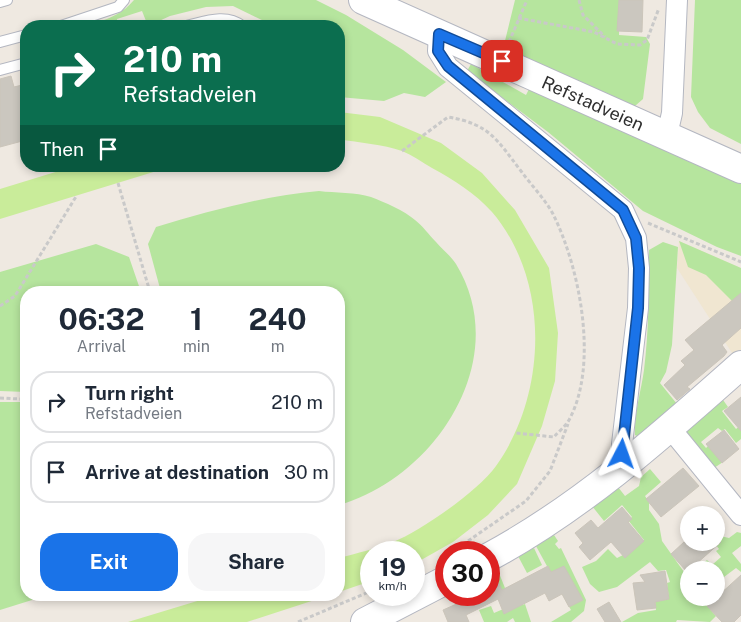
<!DOCTYPE html>
<html lang="en">
<head>
<meta charset="utf-8">
<style>
	body { margin:0; font-family:"Public Sans",sans-serif; background:#f6f6f7; color:#1f2937; height:100vh; display:flex; flex-direction:column; font-size:19px; white-space:nowrap }
	* { box-sizing:border-box; margin:0 }
	p { font-size:16px; color:#747a83 }
	.icon { flex:none; width:28px; height:28px; fill:none; stroke:currentColor; stroke-width:2; stroke-linecap:round; stroke-linejoin:round }
	.map { position:relative; flex:1; overflow:hidden }
	.details { position:absolute; left:20px; top:286px; width:325px; height:315px; display:flex; flex-direction:column; background:#fff; border-radius:20px; box-shadow:0 2px 8px #0003 }
	.details>* { flex:none }
	.top-card { position:absolute; left:20px; top:20px; width:325px; height:152px; border-radius:20px; box-shadow:0 2px 8px #0003; background:#0b6e4f; color:#fff; overflow:hidden }
	.tools { position:absolute; left:680px; top:506px; display:grid; gap:10px }
	.tools a { display:grid; place-items:center; width:45px; height:45px; border-radius:50%; background:#fff; box-shadow:0 2px 8px #0003; font-size:25px }
	.speed { position:absolute; left:360px; top:541px; display:flex; gap:10px; font-size:25px; font-weight:700; text-align:center }
	.speed>* { display:grid; place-content:center; width:65px; height:65px; border-radius:50%; background:#fff; box-shadow:0 2px 8px #0003; line-height:1 }
	.speed small { font-size:12px; font-weight:400 }
	.speed .limit { border:8px solid #d22; background:#fff; color:#111 }
	.pin { position:absolute; display:grid; place-items:center; width:42px; height:42px; color:#fff; margin:-21px; border-radius:10px; box-shadow:0 2px 8px #0006 }
	.me { position:absolute; width:55px; margin:-28px; rotate:4deg; stroke-linejoin:round; filter:drop-shadow(0 0 4px #0008) }
	.turn { display:flex; align-items:center; gap:18px; height:105px; padding:0 20px; font-size:22px }
	.turn .icon { width:65px; height:65px; stroke-width:2.5 }
	.turn b { display:block; font-size:35px; line-height:42px }
	.then { display:flex; align-items:center; height:48px; padding:0 20px; background:#0003; gap:10px; font-size:19px }
	.eta { display:flex; justify-content:space-evenly; align-items:center; height:85px; text-align:center }
	.eta b { font-size:30px; font-weight:700; line-height:35px }
	.button { display:flex; gap:10px; margin-top:auto; padding:10px 20px }
	.button a { flex:1; height:58px; border-radius:20px; background:#1a73e8; color:#fff; font-size:20px; font-weight:700; line-height:58px; text-align:center }
	.button a+a { background:#f6f6f7; color:#1f2937 }
	ul { padding:0; list-style:none }
	li { display:flex; align-items:center; gap:15px; height:62px; margin:0 10px 8px; padding:0 10px; border:2px solid #e0e1e3; border-radius:20px }
	li div { flex:1 }
	li b { display:block; font-size:19px }
	li em { font-style:normal }
	.map>svg:first-child { display:block }
</style>
</head>
<body>
<div class="map">
<svg width="741" height="622" viewBox="0 0 741 622">
	<rect width="100%" height="100%" fill="#efe9e1"/>
	<!-- education -->
	<path fill="#f0e6d1" d="M679 241 741 268V350L734 356 677 268Z"/>
	<!-- green -->
	<path fill="#b6e59e" d="M134 0H316L346 15 403 50 446 82 425 97 404 93 384 101 339 97V26H267L264 21 233 6 206 7 170 16 148 26 142 11 117 19 118 26H95V23C111 18 123 13 134 0Z
		M515 0H620L619 35 646 37 650 44 643 99 635 106 625 107 502 53Z
		M695 0H741V144L710 128 698 112 691 97Z
		M471 64 526 95 529 89 741 181V256L717 247 643 211 548 132 467 71Z
		M319 191C335 193 356 192 371 197 384 202 405 211 415 220 423 226 429 235 436 242 442 249 451 256 456 264 514 359 435 478 339 505V292H161L148 244 156 227C210 211 263 196 319 191Z
		M679 241 741 268V295L733 302 706 275 688 267Z
		M663 242 678 247 672 345 666 372 660 383 677 404 639 437 635 435C634 413 641 392 644 370 649 330 649 290 649 250Z
		M96 244 129 257 141 292H26V392L0 391V272Z
		M721 397 728 407 722 411 736 429 741 425V439L736 443 725 429 722 431 718 428 701 442 706 448 709 445 723 462 714 468 686 435V427Z
		M0 402H26V595H48L0 610Z
		M650 469 661 482 645 496 649 502V510L659 524 662 541 684 572 686 571 689 573V598H700L716 616 710 622 677 620 676 622H622L638 613 656 610 655 601 669 599 667 583 670 582 666 570 658 571 650 562 617 587 599 592 590 584 582 567 596 561 608 549 617 558 623 555 625 556 644 540 628 520 632 517 622 505 604 521 592 506 618 487 625 496 639 486 641 477Z
		M737 532 741 533V546L732 553 741 564V572L736 568 716 583V570H695L707 560 712 565 721 557 716 551 719 549 716 545 719 543 716 535 729 538Z
		M554 535 558 541 555 544 559 549 561 548 586 600 584 611 571 622H551L571 610 536 546Z
		M534 548 542 565 527 573 518 556Z
		M497 568 505 588 512 586 522 605 525 604 531 622H515L513 618 507 622H484L479 610 491 606 494 613 508 607 493 571Z"/>
	<!-- pitch -->
	<path fill="#c9ec9a" d="M339 112 380 117 441 143 482 173 515 210 549 268 558 333 555 381 542 426 517 484 488 515 453 542 414 564V552H371V581L339 592V558C357 553 376 549 393 542 421 531 478 491 496 466 547 395 551 281 492 212 475 193 454 180 432 168 422 162 412 155 402 151 383 144 359 143 339 139Z
		M75 166H173L0 219V189Z
		M217 595H330L247 622H128Z"/>
	<!-- building -->
	<path fill="#cbc7bf" stroke="#cbc5ba" d="M619 0H643L642 32 617 31Z
		M11 76 14 87 26 84V140L0 147V79Z
		M741 293V328L722 345 727 352 724 356 687 387 690 389 677 400 664 385 685 365 681 361 694 350 685 340Z
		M741 397V431L724 411Z
		M724 430 739 449 722 463 706 444Z
		M683 468 699 486 661 517 646 499Z
		M622 507 632 519 628 522 644 541 625 558 611 542 590 560 579 547 583 543 575 533 591 520 598 528Z
		M684 542H721L687 572 671 554Z
		M548 566 551 572 564 566 583 600 569 607 562 594 549 601 545 593 504 614 498 599 466 615 469 622H448L443 610 477 595H489V573L493 572 502 590Z
		M665 571 669 599 655 602 656 608 637 610 633 583 645 582 640 575Z
		M741 575V615L734 622H722L707 606Z
		M609 602 621 622H605L597 609Z"/>
	<g fill="none" stroke-linecap="round" stroke-linejoin="round">
		<defs>
			<path id="lane" d="M0 2 7 0
				M61 26 118 7 124 0
				M186 26C204 22 226 13 242 26
				M0 42 26 35
				M0 70 26 63"/>
			<path id="street" d="M439 34 438 51 448 67 623 210 636 238 639 268 638 308 622 444V454L626 461
				M667 135 672 113 677 0
				M670 428 741 515"/>
			<g id="secondary">
				<path id="s1" d="M363 0 741 169"/>
				<path d="M489 557C582 507 662 435 741 365"/>
				<path d="M365 622 446 580"/>
			</g>
		</defs>
		<!-- lane casing -->
		<use href="#lane" stroke="#b4b7c1" stroke-width="12"/>
		<!-- street casing -->
		<use href="#street" stroke="#b4b7c1" stroke-width="22"/>
		<!-- secondary casing -->
		<use href="#secondary" stroke="#b4b7c1" stroke-width="30"/>
		<!-- path -->
		<path stroke="#c9c9c9" stroke-width="3" stroke-dasharray="4 2.5" stroke-linecap="butt" d="M579 0 583 15 605 37
			M518 18 594 32 617 44 640 45 647 40 659 8
			M509 42 527 0
			M402 151 448 117C490 124 497 140 521 171 531 185 545 199 553 214 580 268 599 365 569 420 565 427 558 432 554 437L516 433
			M118 183 150 292
			M648 223 741 262
			M0 306 15 296 77 195
			M0 398 20 399
			M452 552 526 501 550 471 568 424
			M298 622 371 591"/>
		<!-- lane -->
		<use href="#lane" stroke="#fff" stroke-width="10"/>
		<!-- street -->
		<use href="#street" stroke="#fff" stroke-width="20"/>
		<!-- secondary -->
		<use href="#secondary" stroke="#fff" stroke-width="28"/>
	</g>
	<g fill="none" stroke-linecap="round" stroke-linejoin="round">
		<defs>
			<path id="route" d="M502 61 439 34 438 51 448 66 623 210 636 238 639 268 638 308 622 454"/>
		</defs>
		<!-- route casing -->
		<use href="#route" stroke="#114b97" stroke-width="12"/>
		<!-- route -->
		<use href="#route" stroke="#1a73e8" stroke-width="9"/>
	</g>
	<g text-anchor="middle" dominant-baseline="central" stroke-width="4" stroke-linejoin="round" paint-order="stroke">
		<!-- street labels -->
		<g font-size="18" fill="#2e2e2e" stroke="#fff">
			<text stroke="none"><textPath href="#s1" startOffset="252">Refstadveien</textPath></text>
		</g>
	</g>
</svg>
<div class="tools">
<a>+</a>
<a>−</a>
</div>
<div class="speed"><div>19<small>km/h</small></div><div class="limit">30</div></div>
<div class="pin" style="left:502px;top:61px;background:#d93025"><svg class="icon" aria-label="arrive" viewBox="0 0 24 24"><path d="M6 21V4h12l-3 4 3 4H6"/></svg></div>
<svg class="me" style="left:622px;top:454px" viewBox="-20 -20 40 40"><path d="M0-17L14 15 0 8-14 15z" fill="#1a73e8" stroke="#fff" stroke-width="4"/></svg>
<div class="top-card">
<div class="turn"><svg class="icon" aria-label="right" viewBox="0 0 24 24"><path d="M7 20v-9h11M14 6l5 5-5 5"/></svg><div><b>210 m</b>Refstadveien</div></div>
<div class="then">Then<svg class="icon" aria-label="arrive" viewBox="0 0 24 24"><path d="M6 21V4h12l-3 4 3 4H6"/></svg></div>
</div>
<section class="details">
<div class="eta">
<div><b>06:32</b><p>Arrival</p></div>
<div><b>1</b><p>min</p></div>
<div><b>240</b><p>m</p></div>
</div>
<ul>
<li><svg class="icon" aria-label="right" viewBox="0 0 24 24"><path d="M7 20v-9h11M14 6l5 5-5 5"/></svg><div><b>Turn right</b><p>Refstadveien</p></div><em>210 m</em></li>
<li><svg class="icon" aria-label="arrive" viewBox="0 0 24 24"><path d="M6 21V4h12l-3 4 3 4H6"/></svg><div><b>Arrive at destination</b></div><em>30 m</em></li>
</ul>
<div class="button"><a>Exit</a><a>Share</a></div>
</section>
</div>
</body>
</html>
